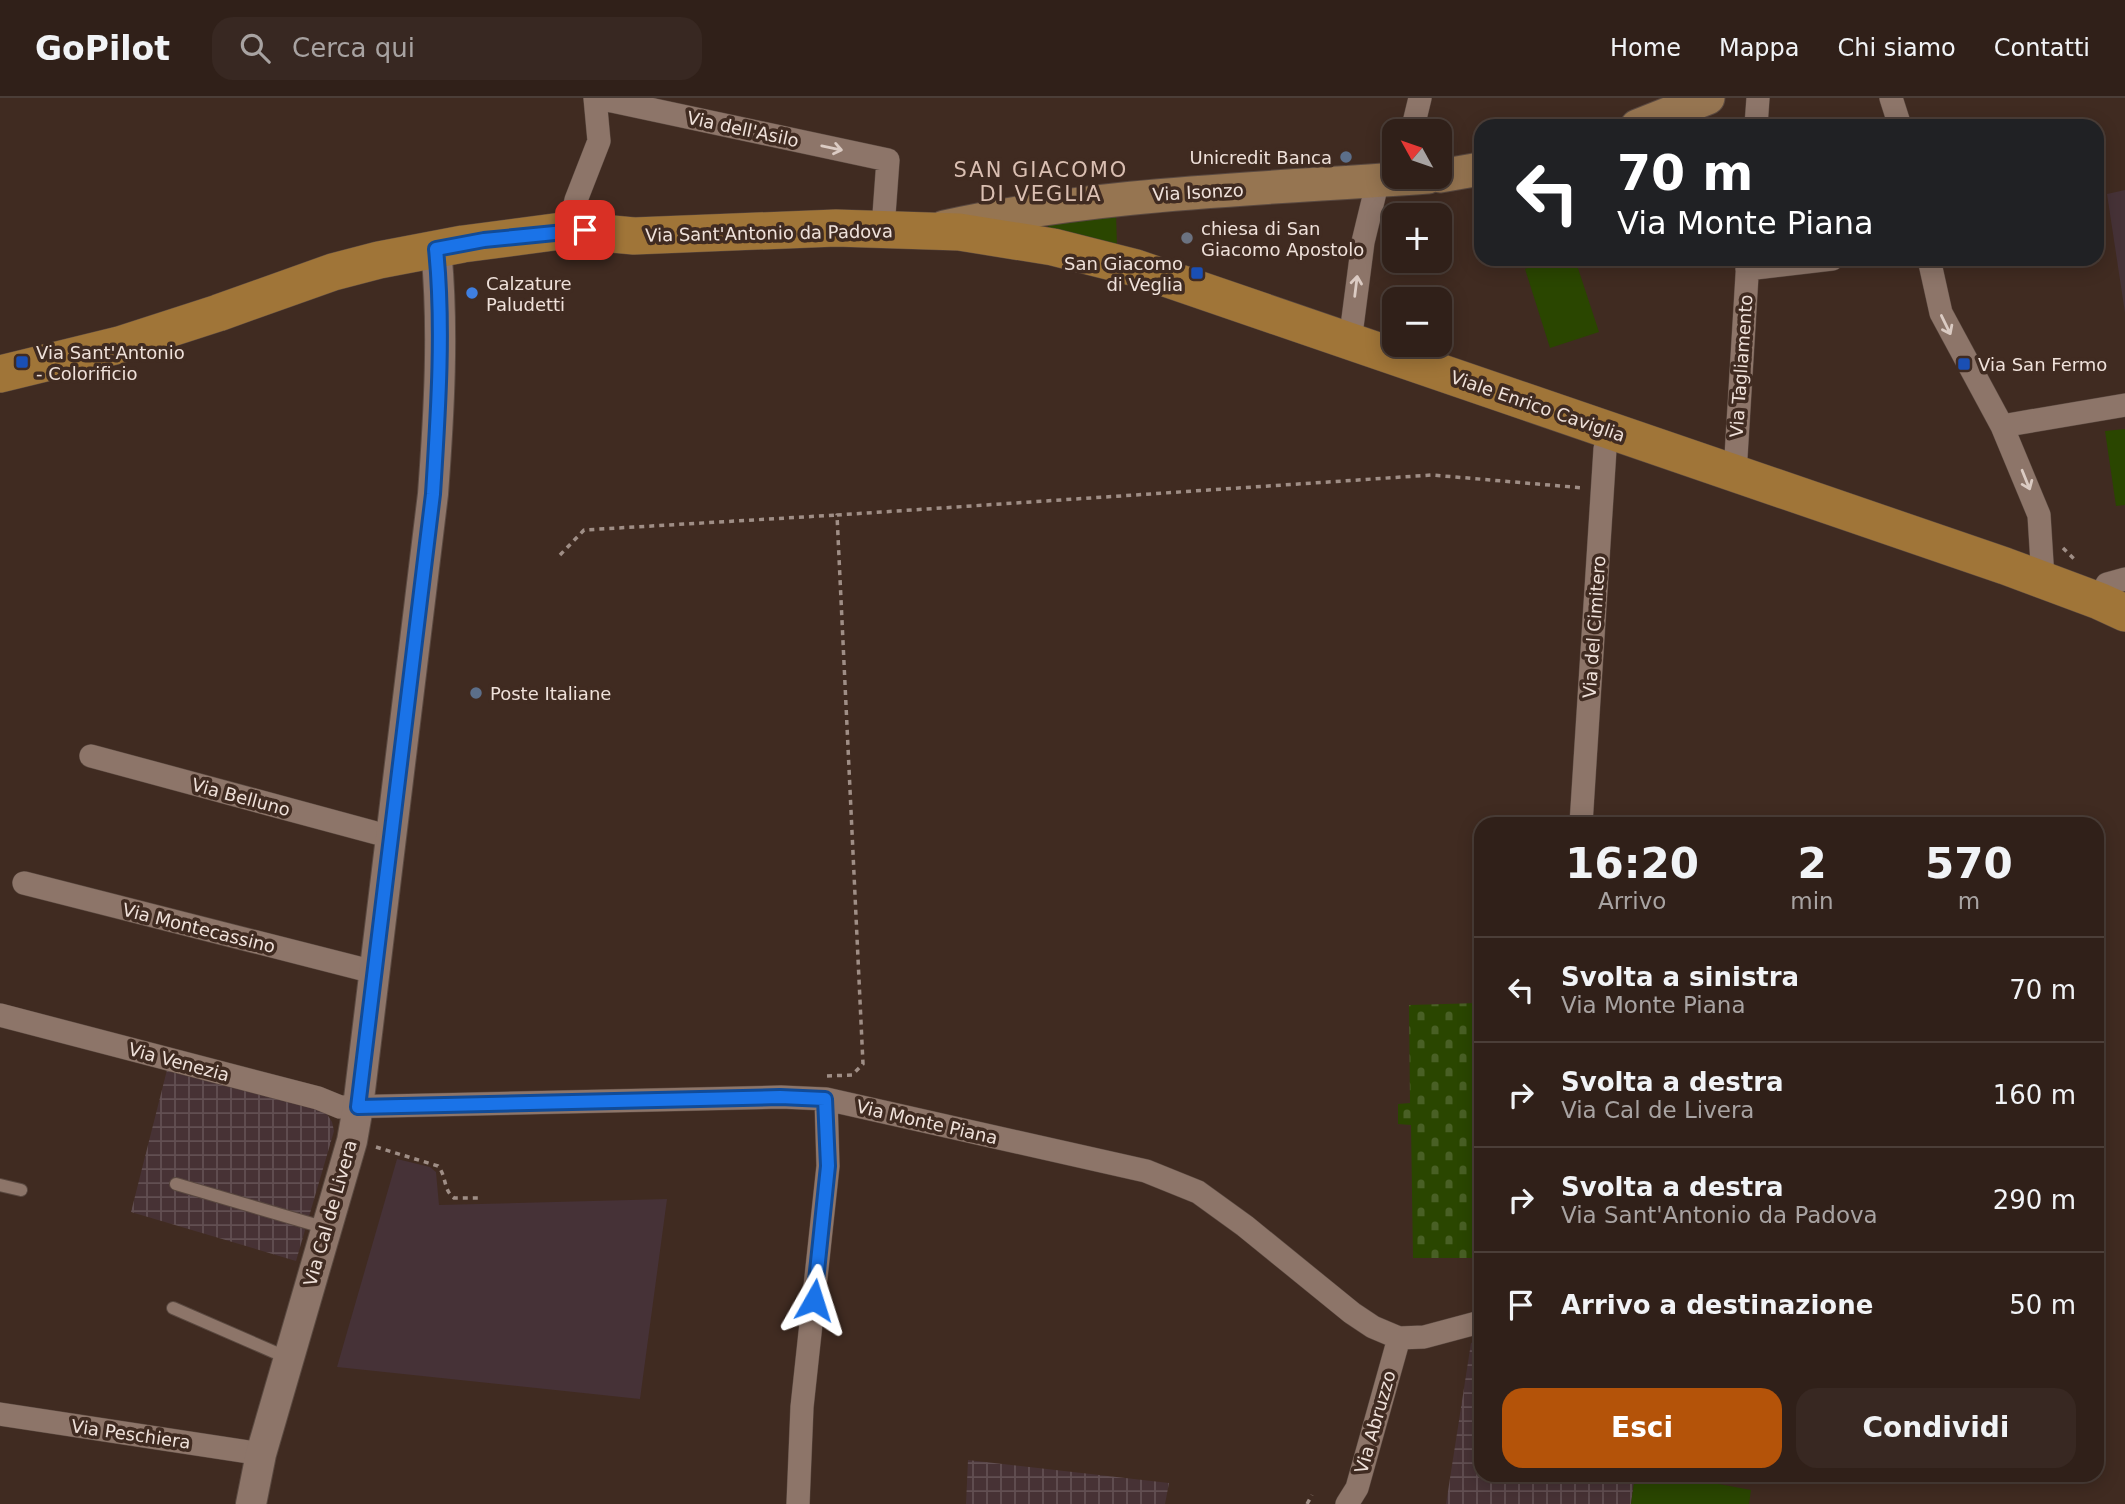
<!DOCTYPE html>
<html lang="it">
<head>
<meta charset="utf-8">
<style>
	body { margin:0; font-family:"DejaVu Sans",sans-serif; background:#382822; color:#f1f3f6; height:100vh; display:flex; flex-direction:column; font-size:26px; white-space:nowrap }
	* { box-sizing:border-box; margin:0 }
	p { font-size:23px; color:#a8a3a2 }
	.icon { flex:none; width:38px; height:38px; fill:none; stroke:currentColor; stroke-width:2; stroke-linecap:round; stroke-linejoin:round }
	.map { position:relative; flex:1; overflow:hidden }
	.drawer { position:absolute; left:1474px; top:719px; width:630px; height:665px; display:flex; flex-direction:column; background:#302019; border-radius:21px; box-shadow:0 4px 18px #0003,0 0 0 2px #4b3e38 }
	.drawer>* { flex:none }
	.top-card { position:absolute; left:1474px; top:21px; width:630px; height:147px; border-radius:21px; box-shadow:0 4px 18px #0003,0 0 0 2px #4b3e38; background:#202124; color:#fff; overflow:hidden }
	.needle { width:46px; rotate:310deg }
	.fabs { position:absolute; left:1382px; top:21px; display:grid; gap:14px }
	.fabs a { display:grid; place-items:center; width:70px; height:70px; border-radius:14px; background:#302019; box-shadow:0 4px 18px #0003,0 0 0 2px #4b3e38; font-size:35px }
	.pin { position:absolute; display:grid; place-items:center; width:60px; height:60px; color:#fff; margin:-30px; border-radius:14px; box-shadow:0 4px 10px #0006 }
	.me { position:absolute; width:77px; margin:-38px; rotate:6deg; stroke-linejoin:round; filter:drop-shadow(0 0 5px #0008) }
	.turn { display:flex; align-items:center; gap:24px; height:147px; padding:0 28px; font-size:32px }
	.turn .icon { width:91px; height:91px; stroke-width:2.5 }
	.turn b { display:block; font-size:49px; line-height:60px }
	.eta { display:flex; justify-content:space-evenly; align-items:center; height:119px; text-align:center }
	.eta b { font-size:42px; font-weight:700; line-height:49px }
	.cta { display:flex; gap:14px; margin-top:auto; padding:14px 28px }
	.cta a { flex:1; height:80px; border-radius:21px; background:#b45309; color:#fff; font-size:28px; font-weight:700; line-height:80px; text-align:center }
	.cta a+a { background:#382822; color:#f1f3f6 }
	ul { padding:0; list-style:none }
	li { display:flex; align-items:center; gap:21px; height:105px; padding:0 28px; border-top:2px solid #4b3e38 }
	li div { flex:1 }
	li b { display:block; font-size:26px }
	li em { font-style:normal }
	header { display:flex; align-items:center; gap:42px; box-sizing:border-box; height:98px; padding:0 35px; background:#302019; border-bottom:2px solid #4b3e38 }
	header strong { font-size:33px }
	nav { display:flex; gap:38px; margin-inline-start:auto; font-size:24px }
	.search { width:490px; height:63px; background:#382822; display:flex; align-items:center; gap:18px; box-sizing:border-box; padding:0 24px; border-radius:21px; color:#a8a3a2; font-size:26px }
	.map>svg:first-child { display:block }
</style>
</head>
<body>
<header>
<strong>GoPilot</strong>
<div class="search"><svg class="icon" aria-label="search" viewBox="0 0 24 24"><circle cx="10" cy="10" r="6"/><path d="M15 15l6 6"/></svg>Cerca qui</div>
<nav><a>Home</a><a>Mappa</a><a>Chi siamo</a><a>Contatti</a></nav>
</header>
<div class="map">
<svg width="2125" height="1406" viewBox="0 0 2125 1406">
	<defs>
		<pattern id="industrial-grid" width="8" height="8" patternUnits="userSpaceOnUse" patternTransform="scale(1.75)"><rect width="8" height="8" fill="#473235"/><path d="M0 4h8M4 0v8" fill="none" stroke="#624f52"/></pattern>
		<pattern id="cemetery-stones" width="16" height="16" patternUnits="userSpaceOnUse" patternTransform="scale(1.75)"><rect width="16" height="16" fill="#2a4600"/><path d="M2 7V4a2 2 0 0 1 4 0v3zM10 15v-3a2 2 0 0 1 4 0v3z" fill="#496025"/></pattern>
	</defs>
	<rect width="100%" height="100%" fill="#402b21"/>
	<!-- industrial -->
	<path fill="url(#industrial-grid)" d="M168 968 314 1008 327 1016 332 1024 334 1033 296 1163 131 1114Z
		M1480 1242V1377H1635L1631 1406H1446L1471 1245Z
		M968 1362 1169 1385 1165 1406H966Z"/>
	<!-- education -->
	<path fill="#463237" d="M2125 92V215L2107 96Z
		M397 1061 430 1069 436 1074 439 1107 667 1101 640 1301 337 1269Z"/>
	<!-- grass -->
	<path fill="#2a4600" d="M1116 114 1117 150 1048 132 1049 121Z
		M1554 161H1575L1599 234 1550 250 1525 171Z
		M2125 331V407L2116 408 2105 333Z
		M1635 1377H1670L1751 1392 1749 1406H1631Z"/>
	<!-- cemetery -->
	<path fill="url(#cemetery-stones)" d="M1480 905V1160H1413L1411 1027 1398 1026V1006L1410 1005 1409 907Z"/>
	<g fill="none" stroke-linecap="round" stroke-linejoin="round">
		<defs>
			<path id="service" d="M176 1086 326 1130
				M0 1087 21 1092
				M173 1210 274 1254 288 1258"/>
			<path id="minor" d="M598 0 888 62 883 130
				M1891 0 1900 28
				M1756 28 1758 0
				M1412 33 1420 0
				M569 132 576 102 599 43 595 0
				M1929 161 1941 215 2002 328 2039 417 2043 481
				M1747 171 1832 161
				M1350 244 1363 144 1378 82
				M2002 328 2125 307
				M1735 375 1748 161
				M2099 503 2107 486 2125 481
				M91 658 391 739
				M1581 726 1605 351 1613 333
				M24 785 374 874
				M0 917 318 1000 340 1009 781 999 826 1001 1146 1073 1198 1094 1245 1128 1352 1215 1373 1229 1399 1240 1424 1239 1480 1224
				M0 1316 261 1356
				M798 1406 802 1309 828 1068 826 1001
				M1347 1406 1357 1390 1399 1240"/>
			<path id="tertiary" d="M251 1406 261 1356 352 1043 358 1009 433 396C439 316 444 230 436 151"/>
			<path id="secondary" d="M1637 28 1708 0
				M1440 78 1480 71
				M944 129C1102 94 1266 91 1428 79"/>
			<path id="primary" d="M0 276 119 247 218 215 333 174 379 162 463 146 569 132 634 138 836 130 959 134 1053 149 1136 170 2005 468 2099 503 2125 515"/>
		</defs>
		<!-- service casing -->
		<use href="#service" stroke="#5a4940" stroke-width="14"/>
		<!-- minor casing -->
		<use href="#minor" stroke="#5a4940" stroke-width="24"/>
		<!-- tertiary casing -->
		<use href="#tertiary" stroke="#5a4940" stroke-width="32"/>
		<!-- secondary casing -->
		<use href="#secondary" stroke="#5a4940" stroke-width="35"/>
		<!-- primary casing -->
		<use href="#primary" stroke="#5a4940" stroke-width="38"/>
		<!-- path -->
		<path stroke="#9f8e86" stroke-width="3.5" stroke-dasharray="5 5" stroke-linecap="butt" d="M2063 450 2077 464
			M560 457 584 432 837 417
			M827 978 852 977 863 966 837 417 1432 377 1584 390
			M376 1049 438 1068C447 1079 443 1092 454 1100H482
			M1307 1406 1312 1397"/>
		<!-- service -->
		<use href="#service" stroke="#8d7569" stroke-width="12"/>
		<!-- minor -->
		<use href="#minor" stroke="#8d7569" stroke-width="23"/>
		<!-- tertiary -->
		<use href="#tertiary" stroke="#8d7569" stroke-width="30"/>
		<!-- secondary -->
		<use href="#secondary" stroke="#967551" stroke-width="33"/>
		<!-- primary -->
		<use href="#primary" stroke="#a07538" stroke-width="37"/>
	</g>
	<!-- one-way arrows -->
	<defs><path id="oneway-shaft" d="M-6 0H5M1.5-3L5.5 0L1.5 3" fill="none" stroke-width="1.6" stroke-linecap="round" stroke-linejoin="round" transform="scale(1.75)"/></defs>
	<g stroke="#dbcbc3">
		<use href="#oneway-shaft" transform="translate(832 50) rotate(12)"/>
		<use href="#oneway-shaft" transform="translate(1356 188) rotate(-83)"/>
		<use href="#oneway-shaft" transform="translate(1946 227) rotate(64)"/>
		<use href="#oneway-shaft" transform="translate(2026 382) rotate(68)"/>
	</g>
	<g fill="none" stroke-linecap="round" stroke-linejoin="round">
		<defs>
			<path id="route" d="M585 132 484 142 436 151C444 229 438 317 433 396L358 1009 780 999 825 1001 828 1068 814 1202"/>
		</defs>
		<!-- route casing -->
		<use href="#route" stroke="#114b97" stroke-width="18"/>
		<!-- route -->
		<use href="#route" stroke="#1a73e8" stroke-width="12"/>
	</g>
	<!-- markers -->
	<g fill="#5c6f8a" stroke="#402b21" stroke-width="2.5">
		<circle cx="1346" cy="59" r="7"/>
		<circle cx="476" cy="595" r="7"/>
	</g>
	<circle fill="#6b7280" stroke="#402b21" stroke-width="2.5" cx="1187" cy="140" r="7"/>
	<g fill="#1a4fb4" stroke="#402b21" stroke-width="2.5">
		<rect x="1190" y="168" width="14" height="14" rx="3.5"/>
		<rect x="15" y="257" width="14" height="14" rx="3.5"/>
		<rect x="1957" y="259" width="14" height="14" rx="3.5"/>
	</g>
	<circle fill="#3f7fe0" stroke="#402b21" stroke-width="2.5" cx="472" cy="195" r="7"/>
	<g text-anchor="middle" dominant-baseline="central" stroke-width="7" stroke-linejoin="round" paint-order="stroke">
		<!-- street labels -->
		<g font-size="18" fill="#efe1da" stroke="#402b21">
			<text transform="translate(743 31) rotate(12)">Via dell'Asilo</text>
			<text transform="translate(1198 94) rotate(-3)">Via Isonzo</text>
			<text transform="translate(769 135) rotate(-1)">Via Sant'Antonio da Padova</text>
			<text transform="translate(1741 268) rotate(-86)">Via Tagliamento</text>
			<text transform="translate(1538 308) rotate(19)">Viale Enrico Caviglia</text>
			<text transform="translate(1594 529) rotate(-86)">Via del Cimitero</text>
			<text transform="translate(241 699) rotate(15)">Via Belluno</text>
			<text transform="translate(199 830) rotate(14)">Via Montecassino</text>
			<text transform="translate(179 964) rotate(15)">Via Venezia</text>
			<text transform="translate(927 1024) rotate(13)">Via Monte Piana</text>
			<text transform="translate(330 1115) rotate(-74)">Via Cal de Livera</text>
			<text transform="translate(1375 1324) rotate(-74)">Via Abruzzo</text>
			<text transform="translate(131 1336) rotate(8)">Via Peschiera</text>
		</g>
		<!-- poi labels -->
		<g font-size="18" fill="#efe1da" stroke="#402b21" text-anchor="start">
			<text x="1332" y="59" text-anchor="end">Unicredit Banca</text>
			<text x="1201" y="130">chiesa di San<tspan x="1201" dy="21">Giacomo Apostolo</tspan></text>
			<text x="1183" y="165" text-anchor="end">San Giacomo<tspan x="1183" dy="21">di Veglia</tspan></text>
			<text x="486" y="185">Calzature<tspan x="486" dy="21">Paludetti</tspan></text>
			<text x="36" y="254">Via Sant'Antonio<tspan x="36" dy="21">- Colorificio</tspan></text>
			<text x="1978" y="266">Via San Fermo</text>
			<text x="490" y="595">Poste Italiane</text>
		</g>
		<!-- quarter labels -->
		<g font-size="21" letter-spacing="2" fill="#dabfb2" stroke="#402b21">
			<text x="1041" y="72">SAN GIACOMO<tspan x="1041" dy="24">DI VEGLIA</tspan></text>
		</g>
	</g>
</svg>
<div class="fabs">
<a><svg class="needle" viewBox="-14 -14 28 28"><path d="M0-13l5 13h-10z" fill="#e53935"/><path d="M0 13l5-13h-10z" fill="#a8a3a2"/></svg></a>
<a>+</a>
<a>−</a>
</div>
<div class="pin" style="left:585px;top:132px;background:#d93025"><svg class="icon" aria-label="arrive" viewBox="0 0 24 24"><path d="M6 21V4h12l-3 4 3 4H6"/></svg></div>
<svg class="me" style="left:814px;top:1202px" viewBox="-20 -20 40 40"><path d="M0-17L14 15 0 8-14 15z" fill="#1a73e8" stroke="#fff" stroke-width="4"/></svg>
<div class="top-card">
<div class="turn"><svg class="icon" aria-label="left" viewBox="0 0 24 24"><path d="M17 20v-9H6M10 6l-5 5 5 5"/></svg><div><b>70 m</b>Via Monte Piana</div></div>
</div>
<section class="drawer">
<div class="eta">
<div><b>16:20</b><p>Arrivo</p></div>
<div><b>2</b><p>min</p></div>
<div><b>570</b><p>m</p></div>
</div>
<ul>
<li><svg class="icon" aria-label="left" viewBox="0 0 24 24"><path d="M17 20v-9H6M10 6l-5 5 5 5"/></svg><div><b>Svolta a sinistra</b><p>Via Monte Piana</p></div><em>70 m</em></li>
<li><svg class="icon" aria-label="right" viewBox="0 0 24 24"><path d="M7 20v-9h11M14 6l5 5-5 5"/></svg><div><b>Svolta a destra</b><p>Via Cal de Livera</p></div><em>160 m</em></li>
<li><svg class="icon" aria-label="right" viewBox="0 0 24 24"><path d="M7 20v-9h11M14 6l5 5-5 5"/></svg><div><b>Svolta a destra</b><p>Via Sant'Antonio da Padova</p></div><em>290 m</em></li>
<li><svg class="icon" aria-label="arrive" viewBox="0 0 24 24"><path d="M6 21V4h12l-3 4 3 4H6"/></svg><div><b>Arrivo a destinazione</b></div><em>50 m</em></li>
</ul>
<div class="cta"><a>Esci</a><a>Condividi</a></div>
</section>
</div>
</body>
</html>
